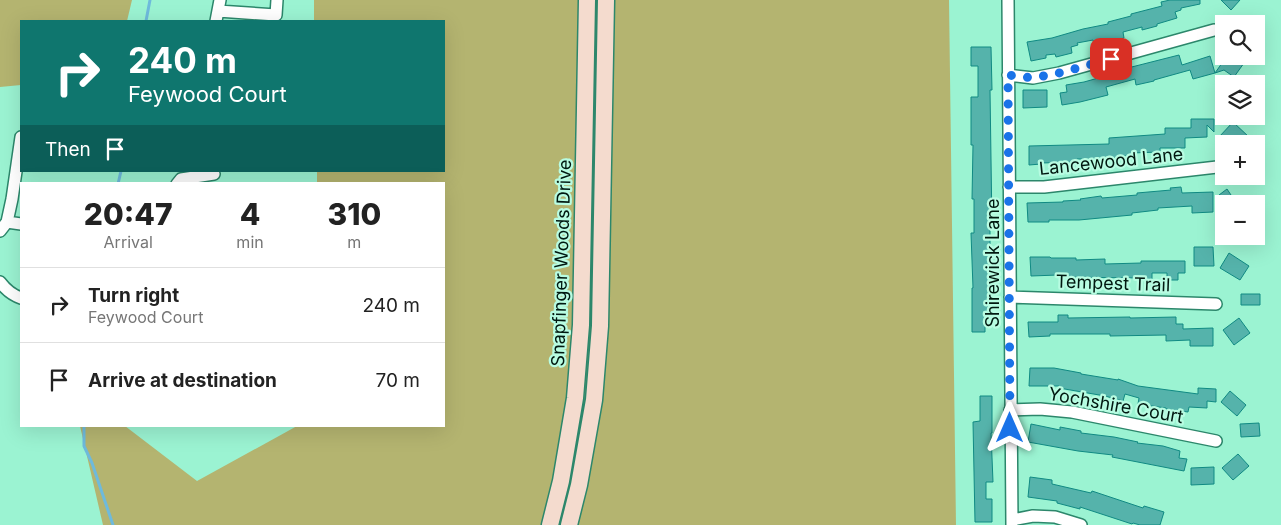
<!DOCTYPE html>
<html lang="en">
<head>
<meta charset="utf-8">
<style>
	body { margin:0; font-family:Inter,sans-serif; background:#f6f6f6; color:#222; height:100vh; display:flex; flex-direction:column; font-size:19px; white-space:nowrap }
	* { box-sizing:border-box; margin:0 }
	p { font-size:16px; color:#767676 }
	.icon { flex:none; width:28px; height:28px; fill:none; stroke:currentColor; stroke-width:2; stroke-linecap:round; stroke-linejoin:round }
	.map { position:relative; flex:1; overflow:hidden }
	.sheet { position:absolute; left:20px; top:182px; width:425px; height:245px; display:flex; flex-direction:column; background:#fff; border-radius:0px; box-shadow:0 5px 20px #0002 }
	.sheet>* { flex:none }
	.banner { position:absolute; left:20px; top:20px; width:425px; height:152px; border-radius:0px; box-shadow:0 5px 20px #0002; background:#0f766e; color:#fff; overflow:hidden }
	.buttons { position:absolute; left:1215px; top:15px; display:grid; gap:10px }
	.buttons a { display:grid; place-items:center; width:50px; height:50px; border-radius:0px; background:#fff; box-shadow:0 5px 20px #0002; font-size:25px }
	.pin { position:absolute; display:grid; place-items:center; width:42px; height:42px; color:#fff; margin:-21px; border-radius:10px; box-shadow:0 2px 8px #0006 }
	.me { position:absolute; width:55px; margin:-28px; rotate:0deg; stroke-linejoin:round; filter:drop-shadow(0 0 4px #0008) }
	.turn { display:flex; align-items:center; gap:18px; height:105px; padding:0 25px; font-size:22px }
	.turn .icon { width:65px; height:65px; stroke-width:2.5 }
	.turn b { display:block; font-size:35px; line-height:42px }
	.then { display:flex; align-items:center; height:48px; padding:0 25px; background:#0003; gap:10px; font-size:19px }
	.eta { display:flex; justify-content:space-evenly; align-items:center; height:85px; text-align:center }
	.eta b { font-size:30px; font-weight:800; line-height:35px }
	ul { padding:0; list-style:none }
	li { display:flex; align-items:center; gap:15px; height:75px; padding:0 25px; border-top:1px solid #e0e0e0 }
	li div { flex:1 }
	li b { display:block; font-size:19px }
	li em { font-style:normal }
	.map>svg:first-child { display:block }
</style>
</head>
<body>
<div class="map">
<svg width="1281" height="525" viewBox="0 0 1281 525">
	<rect width="100%" height="100%" fill="#9bf3d2"/>
	<!-- forest -->
	<path fill="#b4b470" d="M0 0H132L127 21H21V85L0 87Z
		M314 0H949L956 525H103L80 426H125L197 481 297 426H444V184H317V171H444V21H314Z"/>
	<g fill="none" stroke-linecap="round" stroke-linejoin="round">
		<!-- stream -->
		<path stroke="#6ebadc" stroke-width="3" d="M146 21 150 0
			M118 184 121 171
			M84 426V446L92 463 113 525"/>
	</g>
	<!-- building -->
	<path fill="#55b3ab" stroke="#108a83" d="M1170 0H1200V4L1181 8V10L1175 12 1177 18 1157 24V26L1142 30V27L1123 32 1124 38 1094 46 1093 40 1077 43 1078 45 1071 47 1072 53 1056 57 1055 54 1046 55V58L1031 61 1027 42 1052 38 1083 29 1108 24V22L1131 16V14L1162 6 1161 2Z
		M1221 0H1240L1231 10Z
		M971 47H991L992 90H990L992 228H990V244H989L992 325H985V332H972V288H973L971 233H974V199H972L973 145H971V97H978V66H971Z
		M1179 55 1182 65 1210 56 1215 73 1193 79 1190 70 1154 80V81L1136 85 1135 79 1106 87 1108 95 1080 102 1062 105 1060 93 1067 92 1066 85 1084 82 1109 75 1108 73Z
		M1227 56H1249L1234 77 1224 70 1215 73Z
		M1023 90H1047V107L1023 108Z
		M1191 119H1214V132L1207 125V137L1185 138V148H1160V152L1131 153 1132 155 1104 159H1077V162L1041 163V164L1029 165V146L1109 144V138L1165 134V128H1191Z
		M1233 122 1249 137 1242 144H1226L1219 137Z
		M1181 187 1182 193 1213 192V212L1192 213V206L1158 208V210L1132 213V215L1079 220H1049V222H1028L1027 203 1063 202V201L1081 200 1080 199 1101 196 1102 198 1137 195V193L1171 190 1170 188Z
		M1227 189 1237 204H1225L1219 195Z
		M1194 247H1213L1214 266H1194Z
		M1229 253 1249 266 1240 280 1220 268Z
		M1030 257H1050L1051 258H1076V260L1105 259V264L1141 263V261H1185V273H1178V280H1167V273H1152V279H1141V278L1058 277V275L1031 276Z
		M1241 294H1260V305H1241Z
		M1058 315H1068V318L1130 317V318L1176 317V324H1183V329L1213 328V346H1190V340L1166 341V335L1110 336V334H1050V336L1029 337 1028 322H1058Z
		M1239 318 1250 333 1234 345 1223 330Z
		M1030 368H1054L1081 373V374L1118 380V379L1138 386 1198 394V388L1216 389V402L1207 401V408L1189 407 1188 412 1166 409V408L1138 404 1139 398 1125 394 1123 401 1105 396 1059 388V386H1029Z
		M1230 391 1246 405 1237 416 1221 402Z
		M980 396H992V433H991L993 482H986V499H992V522H975L973 422 980 421Z
		M1259 423 1260 436 1241 437 1240 424Z
		M1031 424 1060 430V427L1081 431V433L1114 437 1138 442 1137 443 1163 446 1180 451 1179 458 1187 459 1184 471 1112 457 1113 455 1078 451 1028 442Z
		M1238 454 1249 466 1233 480 1222 468Z
		M1214 467V484L1191 485V468Z
		M1030 477 1052 480V484L1091 493 1092 491 1143 508 1144 506 1164 512 1160 525H1140L1133 523 1132 524 1080 507V509L1057 503V501L1028 497Z"/>
	<g fill="none" stroke-linecap="round" stroke-linejoin="round">
		<defs>
			<path id="minor" d="M1008 0 1012 525
				M218 11 276 15 277 0
				M216 21 220 0
				M1008 75 1033 78 1059 73 1214 30
				M177 184 181 179 214 174
				M1009 187H1044L1217 167
				M7 222 21 224
				M0 231 7 222 12 199 21 137
				M0 282C6 290 12 295 21 298
				M1010 297 1216 304
				M1010 410 1040 409 1072 412 1216 441
				M1012 520 1033 516 1055 517 1081 525"/>
			<path id="secondary" d="M550 525 561 481 575 398 581 325 587 0
				M569 525 579 485 594 400 600 326 606 0"/>
		</defs>
		<!-- minor casing -->
		<use href="#minor" stroke="#2c876b" stroke-width="14"/>
		<!-- secondary casing -->
		<use href="#secondary" stroke="#2c876b" stroke-width="19"/>
		<!-- minor -->
		<use href="#minor" stroke="#fff" stroke-width="11"/>
		<!-- secondary -->
		<use href="#secondary" stroke="#f4dbce" stroke-width="16"/>
	</g>
	<g fill="none" stroke-linecap="round" stroke-linejoin="round">
		<!-- route -->
		<path stroke="#1a73e8" stroke-width="9" stroke-dasharray="0 16.2" d="M1010 428 1008 75 1033 78 1059 73 1111 59"/>
	</g>
	<g text-anchor="middle" dominant-baseline="central" stroke-width="4.5" stroke-linejoin="round" paint-order="stroke">
		<!-- street labels -->
		<g font-size="18" fill="#001810" stroke="#b8fce2">
			<text transform="translate(1111 161) rotate(-6)">Lancewood Lane</text>
			<text transform="translate(561 263) rotate(-88)">Snapfinger Woods Drive</text>
			<text transform="translate(992 263) rotate(-90)">Shirewick Lane</text>
			<text transform="translate(1113 283) rotate(2)">Tempest Trail</text>
			<text transform="translate(1116 405) rotate(10)">Yochshire Court</text>
		</g>
	</g>
</svg>
<div class="buttons">
<a><svg class="icon" aria-label="search" viewBox="0 0 24 24"><circle cx="10" cy="10" r="6"/><path d="M15 15l6 6"/></svg></a>
<a><svg class="icon" aria-label="layers" viewBox="0 0 24 24"><path d="M12 4l9 5-9 5-9-5zM3 14l9 5 9-5"/></svg></a>
<a>+</a>
<a>−</a>
</div>
<div class="pin" style="left:1111px;top:59px;background:#d93025"><svg class="icon" aria-label="arrive" viewBox="0 0 24 24"><path d="M6 21V4h12l-3 4 3 4H6"/></svg></div>
<svg class="me" style="left:1010px;top:428px" viewBox="-20 -20 40 40"><path d="M0-17L14 15 0 8-14 15z" fill="#1a73e8" stroke="#fff" stroke-width="4"/></svg>
<div class="banner">
<div class="turn"><svg class="icon" aria-label="right" viewBox="0 0 24 24"><path d="M7 20v-9h11M14 6l5 5-5 5"/></svg><div><b>240 m</b>Feywood Court</div></div>
<div class="then">Then<svg class="icon" aria-label="arrive" viewBox="0 0 24 24"><path d="M6 21V4h12l-3 4 3 4H6"/></svg></div>
</div>
<section class="sheet">
<div class="eta">
<div><b>20:47</b><p>Arrival</p></div>
<div><b>4</b><p>min</p></div>
<div><b>310</b><p>m</p></div>
</div>
<ul>
<li><svg class="icon" aria-label="right" viewBox="0 0 24 24"><path d="M7 20v-9h11M14 6l5 5-5 5"/></svg><div><b>Turn right</b><p>Feywood Court</p></div><em>240 m</em></li>
<li><svg class="icon" aria-label="arrive" viewBox="0 0 24 24"><path d="M6 21V4h12l-3 4 3 4H6"/></svg><div><b>Arrive at destination</b></div><em>70 m</em></li>
</ul>
</section>
</div>
</body>
</html>
